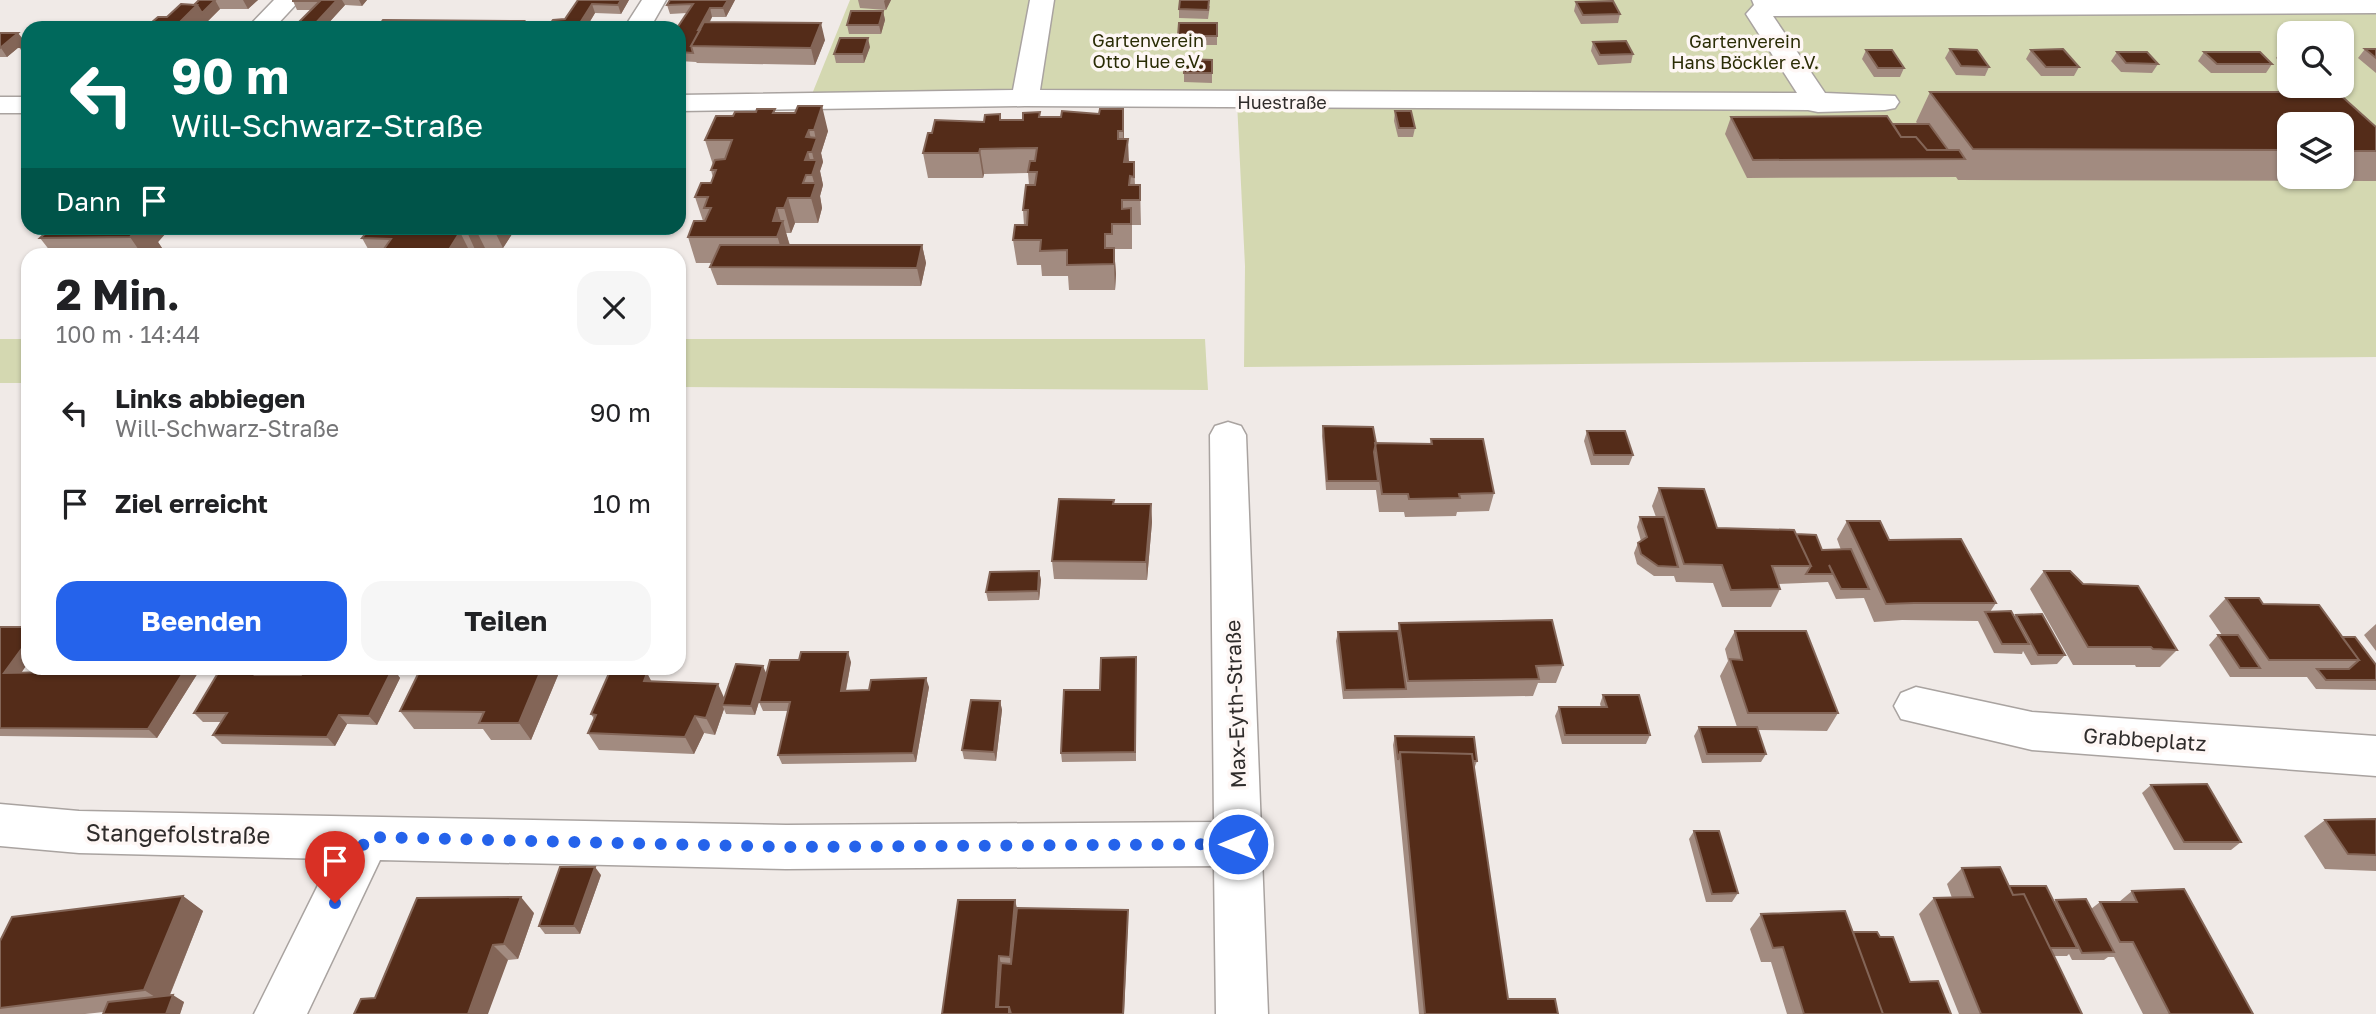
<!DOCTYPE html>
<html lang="de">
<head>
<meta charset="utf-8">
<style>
	body { margin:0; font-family:"Golos Text",sans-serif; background:#f6f6f6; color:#202124; height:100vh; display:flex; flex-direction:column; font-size:26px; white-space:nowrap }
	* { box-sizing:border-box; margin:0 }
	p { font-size:23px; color:#757577 }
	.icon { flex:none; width:38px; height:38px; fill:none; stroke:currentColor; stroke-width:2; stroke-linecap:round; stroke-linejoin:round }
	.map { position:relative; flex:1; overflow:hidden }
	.panel { position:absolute; left:21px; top:248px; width:665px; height:427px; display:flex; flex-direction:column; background:#fff; border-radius:21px; box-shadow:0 2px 5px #0004 }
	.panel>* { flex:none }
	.guide { position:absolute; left:21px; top:21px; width:665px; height:214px; border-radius:21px; box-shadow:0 2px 5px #0004; background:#00695c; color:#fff; overflow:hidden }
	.fabs { position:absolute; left:2277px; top:21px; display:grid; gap:14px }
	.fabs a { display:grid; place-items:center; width:77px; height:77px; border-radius:14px; background:#fff; box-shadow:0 2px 5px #0004; font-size:35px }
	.pin { position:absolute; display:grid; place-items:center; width:60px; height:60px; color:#fff; margin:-72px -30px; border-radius:50% 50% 50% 0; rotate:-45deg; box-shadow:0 0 7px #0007 }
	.pin .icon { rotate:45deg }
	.me { position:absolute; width:77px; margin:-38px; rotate:270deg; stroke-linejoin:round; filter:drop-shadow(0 0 5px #0008) }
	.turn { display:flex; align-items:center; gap:24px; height:147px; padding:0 35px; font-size:32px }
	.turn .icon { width:91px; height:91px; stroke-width:2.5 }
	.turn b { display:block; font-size:49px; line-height:60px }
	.then { display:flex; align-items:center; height:66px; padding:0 35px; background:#0003; gap:14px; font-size:26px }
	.round { display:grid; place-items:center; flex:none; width:74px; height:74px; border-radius:21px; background:#f6f6f6 }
	.summary { display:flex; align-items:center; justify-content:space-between; height:119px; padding:0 35px }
	h1 { font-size:42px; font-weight:700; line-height:52px }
	.button { display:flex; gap:14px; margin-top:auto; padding:14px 35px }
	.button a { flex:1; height:80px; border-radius:21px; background:#2563eb; color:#fff; font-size:28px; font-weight:700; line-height:80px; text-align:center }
	.button a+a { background:#f6f6f6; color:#202124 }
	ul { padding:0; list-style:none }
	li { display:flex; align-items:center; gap:21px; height:91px; padding:0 35px }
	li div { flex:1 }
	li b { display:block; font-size:26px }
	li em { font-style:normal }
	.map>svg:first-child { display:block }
</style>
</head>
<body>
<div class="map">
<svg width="2376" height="1014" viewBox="0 0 2376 1014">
	<rect width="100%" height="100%" fill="#f0eae7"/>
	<!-- green -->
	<path fill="#d4d8b1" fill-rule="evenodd" d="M850 0H2376V357L1244 367 1245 266 1237 102 810 99ZM2289 33H2342V86H2289ZM2289 124H2342V177H2289Z
		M0 339H28V383H0Z
		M679 339H1205L1208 390 679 387Z"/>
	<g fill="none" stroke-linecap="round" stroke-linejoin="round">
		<defs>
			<path id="minor" d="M274 0H300L274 28H247Z
				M642 0H666L650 28H624Z
				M1030 0H1054L1040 90 1797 93 1746 14 1754 5 1752 0H2376V13L1773 16 1825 93 1895 96 1899 102 1895 108 1885 110 1818 112 1808 110 1025 106 679 111V95L1013 90Z
				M0 97H28V113H0Z
				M1228 422 1241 426 1246 435 1268 1014H1216L1214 866 786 869 380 860 307 1014H254L331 859 79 853 0 846V804L79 811 786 825 1214 822 1210 435 1215 426Z
				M1916 687 2032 712 2376 736V776L2032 750 1901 719 1894 706 1901 693Z"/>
		</defs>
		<!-- minor casing -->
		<use href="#minor" stroke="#a9a3a0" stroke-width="3"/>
		<!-- minor -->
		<use href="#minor" fill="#fff" fill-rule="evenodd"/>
	</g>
	<!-- wall -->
	<path fill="#a28b80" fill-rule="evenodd" d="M199 0H258L248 9H220L201 28 167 17 194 5Z
		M293 0H367L362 6 345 5 325 27 377 28 549 25 565 19 578 0H629L621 14 595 13 589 23 605 28H293L311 10H297L293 1Z
		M735 0 726 17H712L710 22 825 40 815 65 697 63 696 62 679 61V28L687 13 670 14 667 5Z
		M858 0H891L886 10 860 8Z
		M1576 2 1620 14 1618 23 1581 24 1574 11Z
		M1210 6 1208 19 1179 18V9Z
		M883 11 885 20 881 34H849L847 25Z
		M1179 23H1217V45H1178Z
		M0 33H18L25 42 7 57H0Z
		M28 40V56H25L19 47Z
		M1593 42 1633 54 1631 63 1598 65 1591 51Z
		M870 47 864 63H836L834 54Z
		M1950 49 1989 67 1985 76 1956 75 1945 58Z
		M2282 49H2289V70L2276 58Z
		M2365 49H2376V73L2358 58Z
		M1866 50 1904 68 1900 77H1874L1862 59Z
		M2031 50 2079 67 2074 76H2041L2026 59Z
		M2117 52 2158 64 2152 73 2121 72 2111 61Z
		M2204 52 2272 64 2266 73H2211L2198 61Z
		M1212 60V83L1184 82V73Z
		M1930 92 2376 127V181L1958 180 1956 177 1747 178 1725 134 1731 117 1893 124H1918L1916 122ZM2289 124H2342V177H2289Z
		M1123 109 1124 139 1129 162H1134L1135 185H1140L1141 225H1132V249H1114L1116 274 1115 290H1069L1068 276H1042L1041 265H1017L1013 240 1024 225 1023 210 1029 185 1028 173 984 174 983 178H928L923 153 932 133 984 122 1000 114 1001 120H1023L1040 112V117H1061L1099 114Z
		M1395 111 1415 128 1413 137H1398L1394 121Z
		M776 113 828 131 821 153 823 162 820 171 823 185 820 196 822 208 818 223H795L791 233H786L790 245H922L926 263 921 286 717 285 710 267 712 263H696L688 237 703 221 695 197 711 183 713 178 711 170 713 165 705 140 733 116Z
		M51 228H177L172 233H166L158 242 162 248 157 253 282 252 284 256H54L40 238Z
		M370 228H512L514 231 503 248H485L481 256H372L362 238Z
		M1323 426 1376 443 1430 444 1431 439 1494 493 1489 511 1457 512 1456 516 1405 517 1404 512H1379L1376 490H1326L1322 436Z
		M1587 431 1633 455 1629 465H1591L1584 441Z
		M1659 488 1717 528 1796 534 1822 550H1841L1837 539 1847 521 1889 540 1996 603 1990 612 2014 617 2016 615 2065 655 2057 664 2031 665 2023 651 2022 654 1994 653 1978 621 1902 620 1874 622 1864 598 1836 599 1828 582 1778 584 1780 589 1771 607H1722L1713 583 1676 582 1674 576H1654L1637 564 1634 553 1638 543 1641 541 1637 527 1640 517H1656L1652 506Z
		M1114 500V504H1151L1152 522 1147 580 1054 579 1052 561Z
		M1039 571 1041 580 1039 600 988 601 986 592Z
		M2044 571 2083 584 2177 650 2160 667H2136L2135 665H2073L2030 589Z
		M2226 598 2263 604 2342 637 2376 665V690L2316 689 2307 677H2230L2209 645 2218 635H2222L2209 616Z
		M1399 623 1563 665 1556 683H1538L1533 696 1343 699 1336 641 1338 632 1398 631Z
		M2376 624V651L2364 635Z
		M0 627 28 663 21 672H58L61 668H201L157 738 0 736Z
		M1735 631 1838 713 1827 731 1758 730 1766 754 1761 762 1702 763 1694 736 1699 727H1737L1720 676 1728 661 1725 649Z
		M851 662 846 691 929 687 916 762 782 764 778 755 788 711H763L759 702 761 695 755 715 726 714 724 709 715 735 704 733 694 754 599 750 588 733 594 719 591 714 647 673 651 681 724 698 766 673Z
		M1136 666V761L1062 762 1061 753 1100 690Z
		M393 668 400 678 377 725 347 724 335 746 222 744 213 735 221 722H203L194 713 268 675H301Z
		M561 668 531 740H491L483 729H414L400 711Z
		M1603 695 1650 735 1646 744H1562L1555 716 1559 707H1601L1600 704Z
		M1000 701 1002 710 996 761 964 759 962 750Z
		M1395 736 1477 761 1474 769 1508 999 1558 1014H1419L1393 745Z
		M2151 785 2241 842 2231 850H2174L2142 793Z
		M2376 819V871L2325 869 2304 836 2325 820Z
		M1694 831 1738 893 1732 902H1706L1689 839Z
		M1962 868 2009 886 2054 902 2056 900 2091 909 2100 902H2119L2132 891 2253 1014H2143L2114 957H2108L2104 960H2072L2069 954 2067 956H2054L2082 1014H1959L1919 914 1934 898H1952L1947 884Z
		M601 875 580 934H545L539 926Z
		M183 896 203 911 170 995 184 1002 180 1014H103L104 1012 85 1014H0V941Z
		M1015 900 1017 908 1128 910V918L942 1014Z
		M534 913 518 959 508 960 375 998Z
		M1761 914 1880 937 1910 982 1951 1014H1787L1771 962H1761L1750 929Z"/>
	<!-- shaded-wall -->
	<path fill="#836557" d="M215 0 220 9 201 28H174L197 5Z
		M243 0H258L248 9Z
		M337 0H342L345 5 324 28 312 27Z
		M359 0H367L362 6Z
		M621 0H629L621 14 618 5Z
		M728 0H735L726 17 723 8Z
		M885 0H891L886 10 884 1Z
		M592 4 595 13 586 28 580 23Z
		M710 8 712 17 700 39 698 30Z
		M883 11 885 20 881 34 879 25Z
		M821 23 825 40 815 65 811 48Z
		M18 33 25 42 7 57 1 48Z
		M868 38 870 47 864 63 863 54Z
		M822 106 828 131 821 153 823 162 820 171 823 185 820 196 822 208 818 223 811 198 815 186 812 175 805 160 808 152 813 172 815 165 812 152 806 137 809 130 813 148 816 140 814 130Z
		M1123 109 1124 133V156L1123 131Z
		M1128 139 1129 164 1124 162Z
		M980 149 984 174 983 178 979 153Z
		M788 198 795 223 791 233 784 208Z
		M777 208 782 225 783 221 790 247 785 263 773 221Z
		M139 228H162L166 233 158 242 162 248 155 256H143L130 237Z
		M168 228H177L172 233Z
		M470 228H475L485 248 481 256H478L467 232Z
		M493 228H512L514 231 503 248Z
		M460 232 472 256H454L450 248Z
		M922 245 926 263 921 286 917 268Z
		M1114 248 1116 274 1115 290 1114 264Z
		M1151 504 1152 522 1147 580 1146 562Z
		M1039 571 1041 580 1039 600 1038 591Z
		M28 640V663L15 682 4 673Z
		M848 652 851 662 844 700 841 691Z
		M763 666 767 675 755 715 751 706Z
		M186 668H201L157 738 148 729Z
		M259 668H262L269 676 255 675Z
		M393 668 400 678 377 725 369 716Z
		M542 668H561L531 740 519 723Z
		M647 673 656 690 644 681Z
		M926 678 929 687 916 762 913 753Z
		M718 684 726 702 722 705 724 709 715 735 706 718Z
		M1000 701 1002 710 996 761 994 752Z
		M339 715 347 724 335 746 327 737Z
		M695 716 704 733 694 754 685 737Z
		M595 867 601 875 580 934 574 926Z
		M183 896 203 911 166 1004 144 990Z
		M521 897 534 913 518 959 504 944Z
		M1015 900 1018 916 1013 971 1010 957Z
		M1128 910V918L1124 1014H1123Z
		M493 945 508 960 488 1014H468Z
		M999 956 1003 971 1000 1014 996 1007Z
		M173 995 184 1002 180 1014H166Z"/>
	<!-- building -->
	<path fill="#542c19" stroke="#836557" stroke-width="2" d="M199 0H215L202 13 197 5H194Z
		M293 0H337L312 27 377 28 383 20 524 21 521 25H549L553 20 565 19 578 0H621L618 5 592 4 580 23H603L600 28H293L320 1H293Z
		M670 0H728L723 8H710L698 30H700L691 46 693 53 679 52V28H677L693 4 667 5Z
		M1180 0H1209L1208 10 1179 9Z
		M1613 1 1620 14 1583 15 1576 2Z
		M181 4 197 5 174 28H145L158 17H167Z
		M851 11H883L879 25H847Z
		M704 22 821 23 811 48 691 46Z
		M1179 23H1217V36H1178Z
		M47 24 149 25 145 28H42Z
		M0 33H18L0 48Z
		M840 38H868L863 54H834Z
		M28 40V47H19Z
		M1626 41 1633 54 1600 55 1593 42Z
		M1950 49 1977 50 1989 67 1961 66Z
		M2063 49 2079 67H2046L2031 50Z
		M2282 49H2289V56Z
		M2365 49H2376V58Z
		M1866 50H1892L1904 68H1878Z
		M2117 52H2147L2158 64 2126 63Z
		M2204 52H2260L2272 64H2217Z
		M1185 59 1212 60V73H1184Z
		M1930 92H2337L2376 127V151H2342V124H2289V150L1973 149Z
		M798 106H822L814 130H809L806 137 817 138 812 152H808L805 160H817L812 175H806L803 183H816L811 198H788L784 208H777L773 221H783L777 237H688L694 221H705L711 208H704L708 197H695L701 183H711L716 170H711L715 160 725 159 732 140H705L716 116H733L735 112H756L757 109H775L773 113H795Z
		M1100 109H1123V131H1118V139H1128L1124 162H1134V177L1130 176 1129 185H1140V200H1122V209L1131 208V224H1112V234H1105V248H1114V264L1067 265V250L1040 251 1041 240H1013L1015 225H1027L1028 210H1023L1026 185H1035L1037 172H1028L1030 161H1035L1037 148 980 149 979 153H923L928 133H932L935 120 984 122 985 115 1000 114V120H1023V113L1040 112 1039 117H1061L1062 111 1099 114Z
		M1395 111H1411L1415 128H1399Z
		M1887 116 1901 137H1916L1927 150H1959L1965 159 1753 160 1731 117Z
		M1893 124H1929L1948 150H1927L1916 137H1901Z
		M51 228H139L130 237 40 238Z
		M370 228H470L467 232H460L450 248H461L456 256H408L413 249H384L391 239 362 238Z
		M720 245H922L917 268 710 267Z
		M282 252 279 256H80L82 254Z
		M1323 426 1373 427 1376 443 1374 452 1378 481H1327Z
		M1587 431H1625L1633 455H1594Z
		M1431 439H1483L1494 493 1459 494 1460 498 1409 499 1408 494H1382L1375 443 1432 444Z
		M1659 488 1704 489 1717 528 1794 530 1811 566H1772L1780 589 1731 590 1722 565 1684 564Z
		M1059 499 1114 500 1113 504H1151L1146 562 1052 561Z
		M1640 517H1664L1678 567 1658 566 1641 554 1638 543 1647 537Z
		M1847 521H1880L1889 540 1961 539 1996 603H1914L1886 604Z
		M1796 534 1816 535 1822 550 1851 549 1869 589H1841L1829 565 1833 574H1806L1811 566Z
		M1039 571 1038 591 986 592 990 572Z
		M2044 571H2070L2083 584 2138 586 2177 650 2153 649 2151 647H2088Z
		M2226 598H2259L2263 604 2319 605 2359 660H2269Z
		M2011 611 2029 644H2002L1985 612Z
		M2042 614 2065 655H2038L2016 615Z
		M1552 620 1563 665 1536 666 1539 679 1408 681 1399 623Z
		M0 627H28V640L4 673 58 672 61 668H186L148 729 0 728Z
		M1398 631 1406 689 1345 690 1338 632Z
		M1735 631H1806L1838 713H1748L1730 659 1742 660Z
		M2218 635H2238L2260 668H2240Z
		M2342 637H2355L2376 665V680H2326L2317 669H2349L2359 660Z
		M801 652H848L841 691 869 690 871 680 926 678 913 753 778 755 790 702H759L770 660H799Z
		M1136 657 1135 752 1061 753 1064 690H1100L1101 658Z
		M736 664 763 666 751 706 722 705Z
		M221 668H259L255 675H301L305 668H393L369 716 339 715 327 737 213 735 227 713H194Z
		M421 668H542L519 723H479L484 712 400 711Z
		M610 671 647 673 644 681 718 684 706 718 695 716 685 737 588 733 596 715 591 714Z
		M1603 695H1639L1650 735H1565L1559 707H1607Z
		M971 700 1000 701 994 752 962 750Z
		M1699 727H1757L1766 754H1707Z
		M1395 736 1474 737 1477 761H1473L1472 754 1400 752 1398 760Z
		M1400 752 1472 754 1508 999H1555L1558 1014H1425Z
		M2207 784 2241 842H2184L2151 785Z
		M2376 819V855L2348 854 2325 820Z
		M1694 831H1719L1738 893 1712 894Z
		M560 867H595L574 926H539Z
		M2000 867 2013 895 2024 894 2082 1014H1981L1934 898 1973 897 1962 868Z
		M2009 886H2046L2077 948H2050L2024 894 2013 895Z
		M2184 889 2253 1014H2170L2133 942H2120L2100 902H2137L2132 891Z
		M183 896 144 990 0 1008V941L12 917Z
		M521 897 504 944 493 945 468 1014H354L361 999 375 998 417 898Z
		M2086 899 2114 952 2082 953 2056 900Z
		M958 900H1015L1010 957 999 956 996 1007H1009V1014H942Z
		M1017 908 1128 910 1123 1014H1011L1009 1007H998L1001 963 1011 964Z
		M1845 911 1883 1014H1804L1783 947 1773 948 1761 914Z
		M1853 932H1877L1880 937H1893L1910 982 1938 981 1951 1014H1883Z
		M173 995 166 1014H103L108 1002Z"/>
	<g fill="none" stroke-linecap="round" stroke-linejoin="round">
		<!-- route -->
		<path stroke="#2563eb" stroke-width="12" stroke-dasharray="0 21.6" d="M335 903 367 837 786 847 1238 844"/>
	</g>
	<g text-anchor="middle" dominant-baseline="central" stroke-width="7" stroke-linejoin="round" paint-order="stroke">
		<!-- far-park labels -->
		<g font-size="18" fill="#2a2c05" stroke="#fef7f5">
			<text x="1148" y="40">Gartenverein<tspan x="1148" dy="21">Otto Hue e.V.</tspan></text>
			<text x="1745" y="41">Gartenverein<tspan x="1745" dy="21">Hans Böckler e.V.</tspan></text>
		</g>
		<!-- far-street labels -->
		<g font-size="18" fill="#2f2c2b" stroke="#fef7f5">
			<text x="1282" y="102">Huestraße</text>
		</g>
		<!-- street labels -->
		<g font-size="21" fill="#2f2c2b" stroke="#fef7f5">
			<text transform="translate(1235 704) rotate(-92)">Max-Eyth-Straße</text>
			<text transform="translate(2145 739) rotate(4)">Grabbeplatz</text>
		</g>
		<!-- near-street labels -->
		<g font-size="24" fill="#2f2c2b" stroke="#fef7f5">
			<text transform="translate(178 833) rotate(1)">Stangefolstraße</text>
		</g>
	</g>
</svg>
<div class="fabs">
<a><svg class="icon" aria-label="search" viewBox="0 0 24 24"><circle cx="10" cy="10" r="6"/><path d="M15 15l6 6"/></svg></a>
<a><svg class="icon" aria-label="layers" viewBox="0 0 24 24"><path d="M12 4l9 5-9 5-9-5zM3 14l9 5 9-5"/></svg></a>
</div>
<div class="pin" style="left:335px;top:903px;background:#d93025"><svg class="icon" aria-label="arrive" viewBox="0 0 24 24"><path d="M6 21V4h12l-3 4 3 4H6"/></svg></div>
<svg class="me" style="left:1238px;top:844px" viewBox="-20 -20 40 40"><circle r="17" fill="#2563eb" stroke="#fff" stroke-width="3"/><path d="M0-11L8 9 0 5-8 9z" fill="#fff"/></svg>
<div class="guide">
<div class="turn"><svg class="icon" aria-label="left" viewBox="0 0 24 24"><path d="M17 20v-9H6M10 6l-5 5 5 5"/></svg><div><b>90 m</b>Will-Schwarz-Straße</div></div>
<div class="then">Dann<svg class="icon" aria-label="arrive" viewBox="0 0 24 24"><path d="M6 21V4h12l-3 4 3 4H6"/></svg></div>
</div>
<section class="panel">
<div class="summary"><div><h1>2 Min.</h1><p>100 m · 14:44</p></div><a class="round"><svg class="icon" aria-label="close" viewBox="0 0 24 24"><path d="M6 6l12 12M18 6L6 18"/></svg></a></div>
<ul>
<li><svg class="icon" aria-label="left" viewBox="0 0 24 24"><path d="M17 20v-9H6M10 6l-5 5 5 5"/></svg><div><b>Links abbiegen</b><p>Will-Schwarz-Straße</p></div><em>90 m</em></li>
<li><svg class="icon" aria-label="arrive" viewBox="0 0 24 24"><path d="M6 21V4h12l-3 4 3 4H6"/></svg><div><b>Ziel erreicht</b></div><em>10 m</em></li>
</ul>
<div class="button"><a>Beenden</a><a>Teilen</a></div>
</section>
</div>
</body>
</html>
